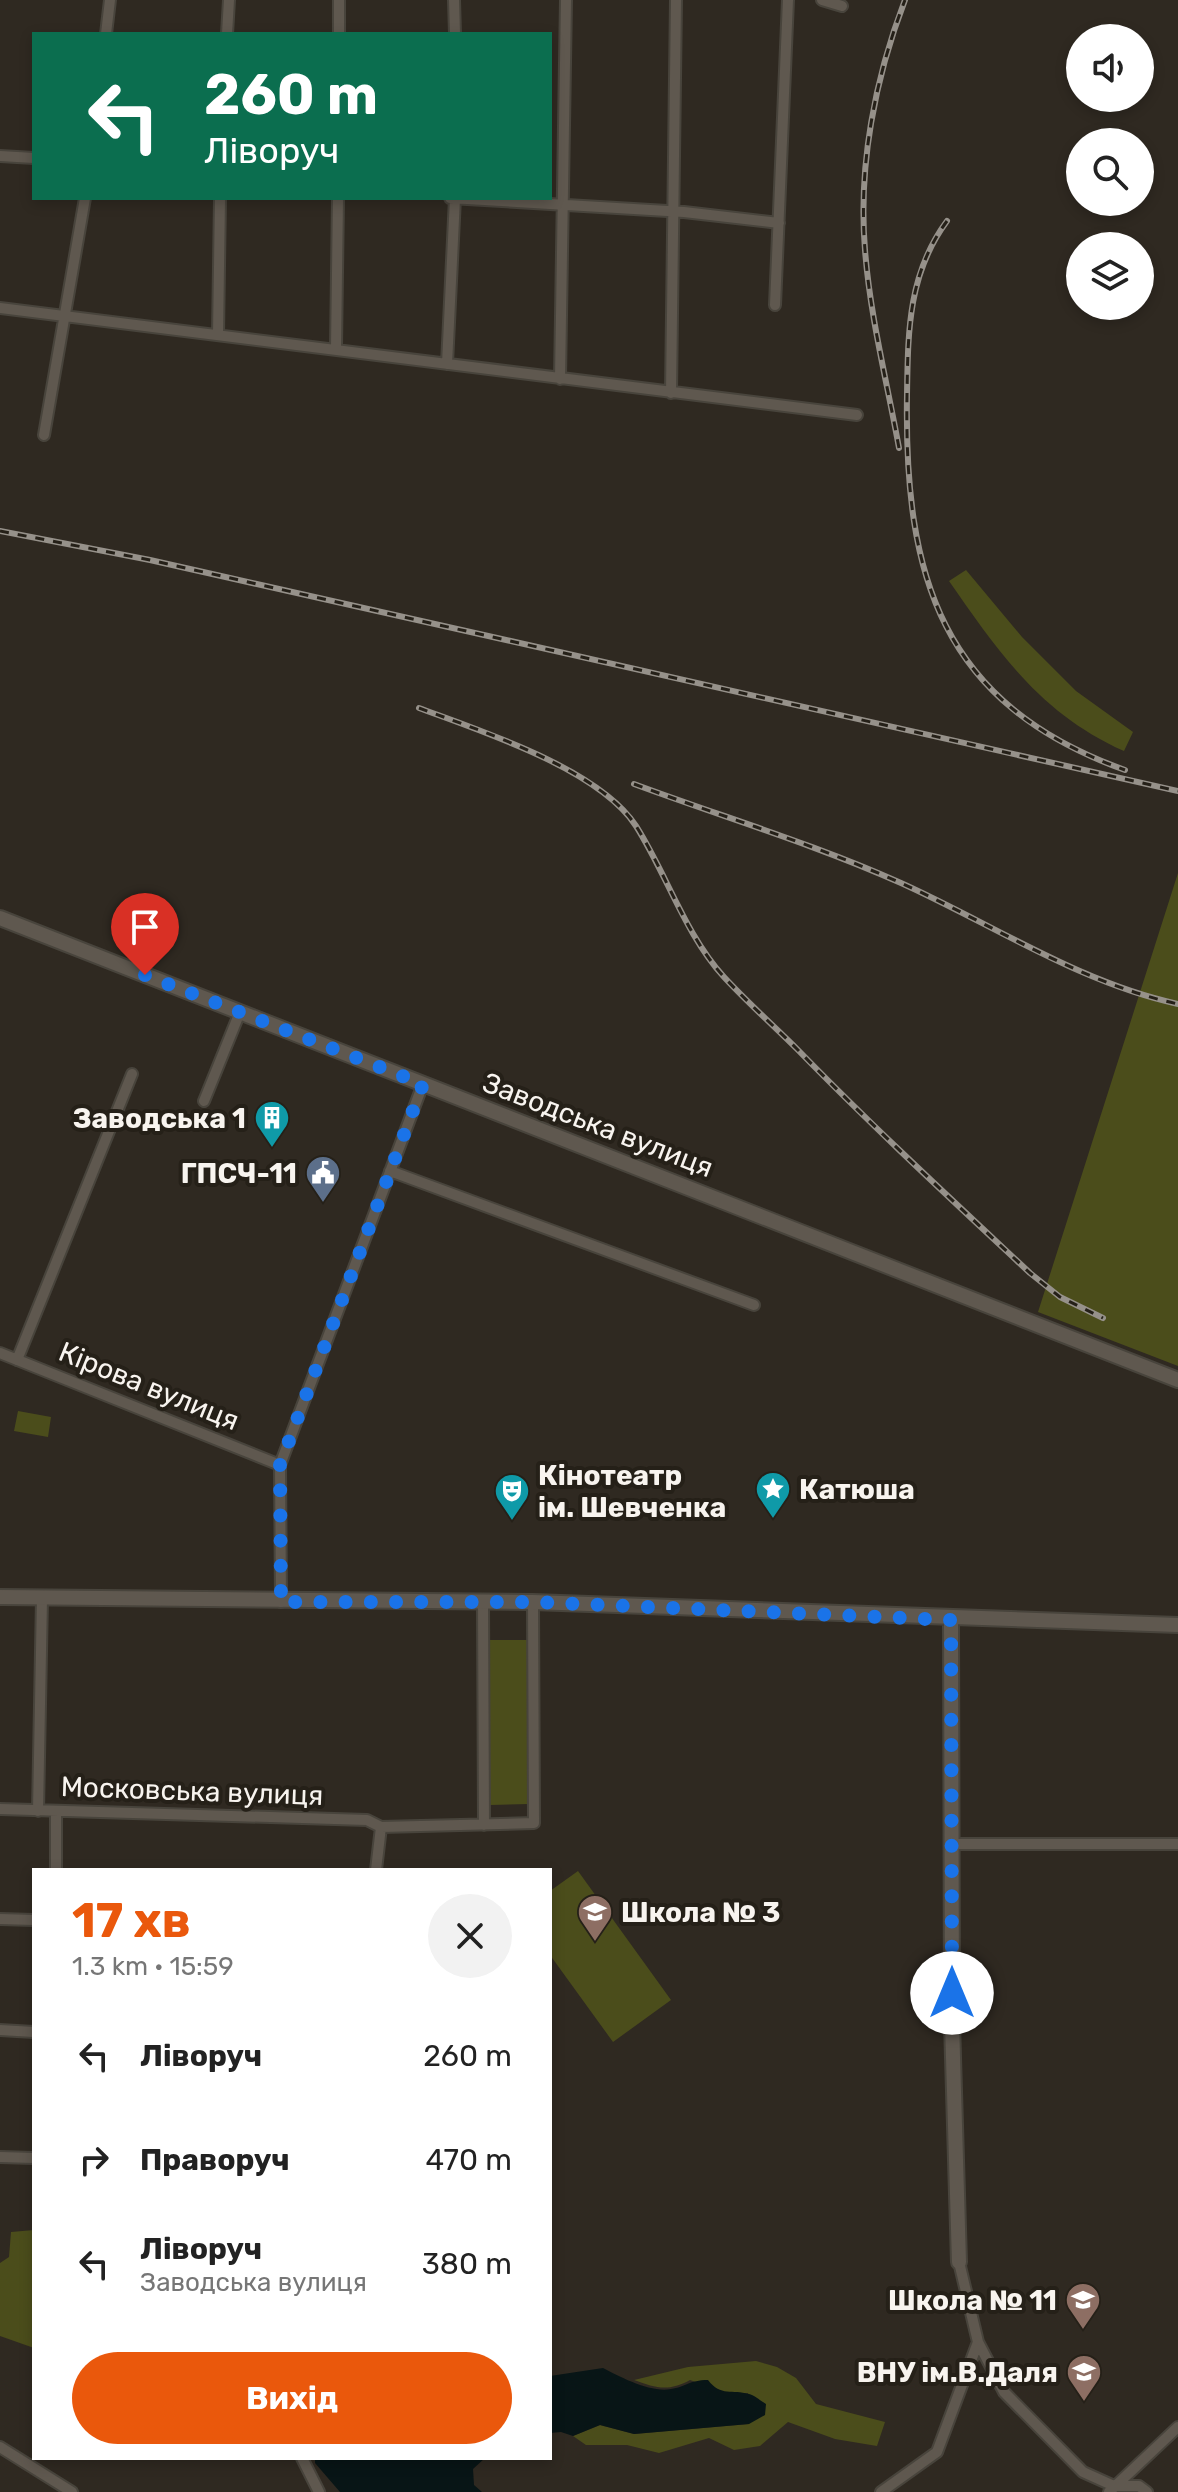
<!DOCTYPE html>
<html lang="uk">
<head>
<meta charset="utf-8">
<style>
	body { margin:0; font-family:Rubik,sans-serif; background:#f2f2f2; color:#222; height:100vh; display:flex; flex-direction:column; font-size:30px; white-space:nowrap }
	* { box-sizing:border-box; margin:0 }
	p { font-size:26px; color:#767676 }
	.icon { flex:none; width:44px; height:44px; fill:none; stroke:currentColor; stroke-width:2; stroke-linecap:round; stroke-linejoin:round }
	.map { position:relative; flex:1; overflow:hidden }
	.details { position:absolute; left:32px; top:1868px; width:520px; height:592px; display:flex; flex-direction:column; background:#fff; border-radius:0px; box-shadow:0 4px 12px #0003 }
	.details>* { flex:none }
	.banner { position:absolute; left:32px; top:32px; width:520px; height:168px; border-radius:0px; box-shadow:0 4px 12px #0003; background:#0b6e4f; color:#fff; overflow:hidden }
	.tools { position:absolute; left:1066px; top:24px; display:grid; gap:16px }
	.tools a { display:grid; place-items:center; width:88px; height:88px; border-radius:50%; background:#fff; box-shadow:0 4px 12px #0003; font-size:40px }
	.pin { position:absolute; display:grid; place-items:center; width:68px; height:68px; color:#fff; margin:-82px -34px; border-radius:50% 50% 50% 0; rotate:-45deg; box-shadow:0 0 8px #0007 }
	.pin .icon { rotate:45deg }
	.me { position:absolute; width:88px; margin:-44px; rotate:0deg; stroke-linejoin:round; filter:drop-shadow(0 0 6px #0008) }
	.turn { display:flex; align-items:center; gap:28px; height:168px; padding:0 40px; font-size:36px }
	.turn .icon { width:104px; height:104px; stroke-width:2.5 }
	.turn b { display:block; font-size:56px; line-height:68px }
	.round { display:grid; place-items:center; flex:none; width:84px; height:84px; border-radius:42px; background:#f2f2f2 }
	.head { display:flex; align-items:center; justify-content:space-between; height:136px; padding:0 40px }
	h1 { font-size:48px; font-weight:700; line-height:60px; color:#ea580c }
	.primary-button { display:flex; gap:16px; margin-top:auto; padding:16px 40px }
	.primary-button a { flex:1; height:92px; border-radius:48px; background:#ea580c; color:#fff; font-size:32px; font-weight:700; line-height:92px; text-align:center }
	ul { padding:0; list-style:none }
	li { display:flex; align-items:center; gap:24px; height:104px; padding:0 40px }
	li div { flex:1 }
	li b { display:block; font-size:30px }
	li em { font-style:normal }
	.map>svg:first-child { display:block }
</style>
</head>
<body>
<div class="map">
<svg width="1178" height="2492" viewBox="0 0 1178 2492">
	<rect width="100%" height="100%" fill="#2f2921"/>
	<!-- green -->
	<path fill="#4b4d1b" d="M966 570 1022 637 1076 691 1133 732 1124 751C1041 714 999 653 949 581Z
		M1178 873V1366L1038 1312Z
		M18 1411 51 1417 48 1437 14 1431Z
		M489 1640H529V1804L490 1805Z
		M578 1871 671 2000 613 2042 550 1955V1891Z
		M34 2230V2348L0 2336V2263L9 2257 11 2232Z
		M756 2361 777 2367 796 2378 816 2404 885 2422 877 2446 835 2439 788 2422 760 2446 734 2450 709 2438 659 2453 627 2445H586L573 2436 600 2425 634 2434 749 2424 748 2393 732 2395 690 2380C668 2392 656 2388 634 2380L688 2367Z"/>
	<!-- water -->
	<path fill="#081516" d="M603 2368C620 2377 651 2393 671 2389 686 2387 689 2380 708 2380 721 2397 732 2389 749 2394 754 2395 761 2401 766 2404L765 2415 749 2424 634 2434 600 2425 573 2436 561 2432 550 2433V2376Z
		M315 2458H485L473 2469 474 2485 482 2492H340L315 2463Z"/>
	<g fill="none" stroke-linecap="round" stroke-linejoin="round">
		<defs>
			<path id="street" d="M454 0 455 34
				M822 0 842 6
				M106 34 110 0
				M227 34 229 0
				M339 34V0
				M0 156 34 158
				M450 198 684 212 779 223
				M775 305 788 0
				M0 308 857 415
				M218 335 220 198
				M336 348 338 198
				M447 364 455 198
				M560 379 566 0
				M671 393 676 0
				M44 435 85 198
				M204 1101 240 1012
				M390 1171 754 1305
				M0 1353 280 1465
				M17 1360 132 1074
				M281 1602 280 1465 423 1084
				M483 1602 484 1825
				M0 1809 367 1820 381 1827
				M38 1811 42 1598
				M953 1844H1178
				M56 1870V1812
				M376 1870 381 1827 534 1823 533 1602
				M0 1919 34 1920
				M0 2030 34 2032
				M0 2157 34 2158
				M959 2262 978 2342 1004 2392 1083 2472 1114 2486H1139L1147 2492
				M0 2447 72 2492
				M302 2458 319 2492
				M881 2492 937 2452 978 2342
				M1109 2492 1178 2427"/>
			<path id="secondary" d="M0 918 1178 1380
				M0 1597 533 1602 1178 1625
				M951 1620 952 2023 959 2262"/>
		</defs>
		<!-- street casing -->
		<use href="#street" stroke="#48443c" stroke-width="14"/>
		<!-- secondary casing -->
		<use href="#secondary" stroke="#48443c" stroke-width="18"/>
		<!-- street -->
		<use href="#street" stroke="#5f584f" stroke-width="10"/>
		<!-- secondary -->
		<use href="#secondary" stroke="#5f584f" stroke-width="14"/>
		<defs>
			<path id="rail" d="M947 221C908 274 908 331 907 395 904 576 941 704 1125 770
				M899 448C887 382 870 316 865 250 858 166 875 78 905 0
				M0 531 150 560 1178 791
				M419 708C481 731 599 769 636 826 667 875 685 934 724 977 748 1003 774 1026 798 1050 873 1127 952 1200 1030 1273L1060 1297 1103 1318
				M634 784C723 817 814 844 901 883 992 924 1080 983 1178 1004"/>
		</defs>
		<!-- rail casing -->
		<use href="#rail" stroke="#96918a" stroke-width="6"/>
		<!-- rail -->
		<use href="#rail" stroke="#252018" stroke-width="3" stroke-dasharray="9" stroke-linecap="butt"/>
	</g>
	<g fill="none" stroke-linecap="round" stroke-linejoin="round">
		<!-- route -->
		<path stroke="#1a73e8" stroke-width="14" stroke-dasharray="0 25.2" d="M145 975 423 1084 280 1465 281 1602H533L951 1620 952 1993"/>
	</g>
	<!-- icons -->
	<defs>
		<symbol id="building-pin" viewBox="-11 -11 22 30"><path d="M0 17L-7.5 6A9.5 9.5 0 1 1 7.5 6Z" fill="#0f9aa8" stroke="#252018"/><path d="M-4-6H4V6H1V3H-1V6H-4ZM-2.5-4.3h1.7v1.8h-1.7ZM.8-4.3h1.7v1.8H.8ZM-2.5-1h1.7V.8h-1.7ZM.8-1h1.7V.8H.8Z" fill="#fff"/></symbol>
		<symbol id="civic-pin" viewBox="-11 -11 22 30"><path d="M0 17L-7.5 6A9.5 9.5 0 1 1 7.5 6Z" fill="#5c6f8a" stroke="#252018"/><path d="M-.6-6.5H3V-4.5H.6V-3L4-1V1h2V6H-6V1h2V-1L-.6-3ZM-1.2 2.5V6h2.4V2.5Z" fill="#fff"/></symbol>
		<symbol id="sight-pin" viewBox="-11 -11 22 30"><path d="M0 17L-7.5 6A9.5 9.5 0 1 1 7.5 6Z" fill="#0f9aa8" stroke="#252018"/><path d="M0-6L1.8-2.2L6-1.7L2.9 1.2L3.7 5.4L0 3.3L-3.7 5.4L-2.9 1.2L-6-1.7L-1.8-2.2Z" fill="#fff"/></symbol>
		<symbol id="theatre-pin" viewBox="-11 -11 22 30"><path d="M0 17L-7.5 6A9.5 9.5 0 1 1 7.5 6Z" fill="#0f9aa8" stroke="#252018"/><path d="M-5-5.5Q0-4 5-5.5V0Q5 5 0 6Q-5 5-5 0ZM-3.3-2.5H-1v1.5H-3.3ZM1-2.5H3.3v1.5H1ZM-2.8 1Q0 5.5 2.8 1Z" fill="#fff"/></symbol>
		<symbol id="school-pin" viewBox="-11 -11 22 30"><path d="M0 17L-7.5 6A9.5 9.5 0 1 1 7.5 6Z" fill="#8d6e63" stroke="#252018"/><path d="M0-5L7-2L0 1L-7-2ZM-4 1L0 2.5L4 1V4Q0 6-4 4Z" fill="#fff"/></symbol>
		<symbol id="university-pin" viewBox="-11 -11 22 30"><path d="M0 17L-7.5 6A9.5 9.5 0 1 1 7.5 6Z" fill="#8d6e63" stroke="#252018"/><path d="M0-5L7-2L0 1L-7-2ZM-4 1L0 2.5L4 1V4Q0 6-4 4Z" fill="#fff"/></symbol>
	</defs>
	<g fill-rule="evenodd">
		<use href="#building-pin" x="252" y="1098" width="40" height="54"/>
		<use href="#civic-pin" x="303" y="1153" width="40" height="54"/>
		<use href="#sight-pin" x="753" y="1469" width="40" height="54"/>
		<use href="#theatre-pin" x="492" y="1471" width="40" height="54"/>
		<use href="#school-pin" x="575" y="1892" width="40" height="54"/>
		<use href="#school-pin" x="1063" y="2280" width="40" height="54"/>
		<use href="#university-pin" x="1064" y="2352" width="40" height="54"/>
	</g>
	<g text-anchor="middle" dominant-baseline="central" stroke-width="8" stroke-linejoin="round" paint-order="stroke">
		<!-- poi labels -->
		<g font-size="28" font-weight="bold" fill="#f8f4ef" stroke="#252018" text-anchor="end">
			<text x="246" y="1118">Заводська 1</text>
			<text x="297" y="1173">ГПСЧ-11</text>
			<text x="538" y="1475" text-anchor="start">Кінотеатр<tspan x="538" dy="32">ім. Шевченка</tspan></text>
			<text x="799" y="1489" text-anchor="start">Катюша</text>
			<text x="621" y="1912" text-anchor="start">Школа № 3</text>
			<text x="1057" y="2300">Школа № 11</text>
			<text x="1058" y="2372">ВНУ ім.В.Даля</text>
		</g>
		<!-- street labels -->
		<g font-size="28" fill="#f8f4ef" stroke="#252018">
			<text transform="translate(598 1125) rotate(21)">Заводська вулиця</text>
			<text transform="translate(149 1386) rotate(22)">Кірова вулиця</text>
			<text transform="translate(192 1791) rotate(2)">Московська вулиця</text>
		</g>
	</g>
</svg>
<div class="tools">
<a><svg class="icon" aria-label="sound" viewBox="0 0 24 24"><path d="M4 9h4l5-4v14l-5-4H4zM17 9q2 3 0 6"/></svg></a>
<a><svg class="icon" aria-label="search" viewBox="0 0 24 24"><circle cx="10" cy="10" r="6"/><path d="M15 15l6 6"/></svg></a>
<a><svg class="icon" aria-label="layers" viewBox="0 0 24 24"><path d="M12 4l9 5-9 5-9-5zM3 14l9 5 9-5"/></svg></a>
</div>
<div class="pin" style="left:145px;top:975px;background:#d93025"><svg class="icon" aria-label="arrive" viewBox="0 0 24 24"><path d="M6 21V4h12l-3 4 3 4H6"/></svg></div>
<svg class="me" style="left:952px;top:1993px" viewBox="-20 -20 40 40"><circle r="19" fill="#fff"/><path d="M0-13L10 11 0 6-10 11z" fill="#1a73e8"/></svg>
<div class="banner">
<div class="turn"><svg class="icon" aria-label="left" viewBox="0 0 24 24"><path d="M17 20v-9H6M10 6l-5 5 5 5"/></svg><div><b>260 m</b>Ліворуч</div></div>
</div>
<section class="details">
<div class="head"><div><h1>17 хв</h1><p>1.3 km · 15:59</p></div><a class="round"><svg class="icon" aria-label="close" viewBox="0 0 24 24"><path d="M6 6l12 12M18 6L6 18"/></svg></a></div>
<ul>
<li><svg class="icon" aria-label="left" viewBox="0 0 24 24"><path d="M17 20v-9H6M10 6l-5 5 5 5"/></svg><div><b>Ліворуч</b></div><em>260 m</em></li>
<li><svg class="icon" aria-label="right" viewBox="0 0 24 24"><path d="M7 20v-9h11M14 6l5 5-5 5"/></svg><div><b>Праворуч</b></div><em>470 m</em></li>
<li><svg class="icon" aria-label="left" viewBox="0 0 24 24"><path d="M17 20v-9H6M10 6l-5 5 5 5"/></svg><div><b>Ліворуч</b><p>Заводська вулиця</p></div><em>380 m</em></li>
</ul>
<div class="primary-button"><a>Вихід</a></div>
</section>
</div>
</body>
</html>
